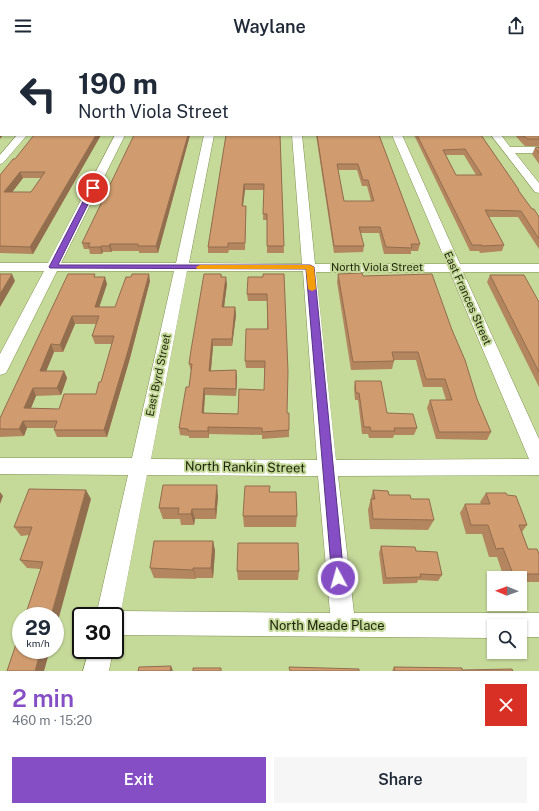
<!DOCTYPE html>
<html lang="en">
<head>
<meta charset="utf-8">
<style>
	body { margin:0; font-family:"Public Sans",sans-serif; background:#f6f6f7; color:#1f2937; height:100vh; display:flex; flex-direction:column; font-size:15px; white-space:nowrap }
	* { box-sizing:border-box; margin:0 }
	p { font-size:13px; color:#747a83 }
	.icon { flex:none; width:22px; height:22px; fill:none; stroke:currentColor; stroke-width:2; stroke-linecap:round; stroke-linejoin:round }
	.map { position:relative; height:619px; overflow:hidden }
	.sheet { display:flex; flex-direction:column; background:#fff; flex:1 }
	.sheet>* { flex:none }
	.banner { position:absolute; left:0px; top:0px; width:539px; height:84px; box-shadow:0 1px 3px #0004; background:#fff; color:#1f2937; overflow:hidden }
	.needle { width:26px; rotate:271deg }
	.tools { position:absolute; left:487px; top:519px; display:grid; gap:8px }
	.tools a { display:grid; place-items:center; width:40px; height:40px; border-radius:0px; background:#fff; box-shadow:0 1px 3px #0004; font-size:20px }
	.speed { position:absolute; left:12px; top:555px; display:flex; gap:8px; font-size:20px; font-weight:700; text-align:center }
	.speed>* { display:grid; place-content:center; width:52px; height:52px; border-radius:50%; background:#fff; box-shadow:0 1px 3px #0004; line-height:1 }
	.speed small { font-size:10px; font-weight:400 }
	.speed .limit { border:2px solid #111; border-radius:6px; background:#fff; color:#111 }
	.pin { position:absolute; display:grid; place-items:center; width:34px; height:34px; color:#fff; margin:-17px; border:2px solid #fff; border-radius:50%; box-shadow:0 1px 4px #0007 }
	.me { position:absolute; width:44px; margin:-22px; rotate:354deg; stroke-linejoin:round; filter:drop-shadow(0 0 3px #0008) }
	.turn { display:flex; align-items:center; gap:14px; height:84px; padding:0 12px; font-size:18px }
	.turn .icon { width:52px; height:52px; stroke-width:2.5 }
	.turn b { display:block; font-size:28px; line-height:34px }
	.round { display:grid; place-items:center; flex:none; width:42px; height:42px; border-radius:0px; background:#f6f6f7 }
	.head { display:flex; align-items:center; justify-content:space-between; height:68px; padding:0 12px }
	h1 { font-size:24px; font-weight:600; line-height:30px; color:#854ec5 }
	.button { display:flex; gap:8px; margin-top:auto; padding:8px 12px }
	.button a { flex:1; height:46px; border-radius:0px; background:#854ec5; color:#fff; font-size:16px; font-weight:600; line-height:46px; text-align:center }
	.button a+a { background:#f6f6f7; color:#1f2937 }
	header { display:flex; justify-content:space-between; align-items:center; height:52px; padding:0 12px; background:#fff; font-size:18px; font-weight:600 }
	.map>svg:first-child { display:block }
</style>
</head>
<body>
<header><svg class="icon" aria-label="menu" viewBox="0 0 24 24"><path d="M4 6h16M4 12h16M4 18h16"/></svg>Waylane<svg class="icon" aria-label="share" viewBox="0 0 24 24"><path d="M12 15V3M7 8l5-5 5 5M5 13v7h14v-7"/></svg></header>
<div class="map">
<svg width="539" height="619" viewBox="0 0 539 619">
	<rect width="100%" height="100%" fill="#c5d999"/>
	<g fill="none" stroke-linecap="round" stroke-linejoin="round">
		<defs>
			<path id="minor" d="M56 0H96V1Z
				M159 0H166L159 1Z
				M223 0H229V1H223Z
				M287 0H294V1H287Z
				M359 0H365V1H359Z
				M430 0H436V1H430Z
				M538 21H539V26H538Z
				M17 83H27L3 111 0 112V103Z
				M115 83H125L61 211H176L204 83H214L189 211 302 212 292 83H302L315 212H447L392 83H402L460 212H539V220H463L539 387V423L338 424 354 561H539V585H520V574H494V586L115 583V564H96L128 423 0 422V406H132L174 219H57L6 321 0 323V302L44 219H0V211H48ZM187 219H303L317 408 151 407ZM316 220H450L529 407 336 408ZM147 423 318 424 330 561 121 559Z
				M491 83H501L510 95H539V101H515L539 131V141L535 140Z
				M89 598H113L109 619H83Z"/>
		</defs>
		<!-- minor casing -->
		<use href="#minor" stroke="#809154" stroke-width="1"/>
		<!-- minor -->
		<use href="#minor" fill="#fff" fill-rule="evenodd"/>
	</g>
	<!-- wall -->
	<path fill="#b3865f" fill-rule="evenodd" d="M538 31 539 32V54L538 53Z
		M539 74V94H525L520 89 515 83H538Z
		M101 83 33 202 0 201V123ZM23 126H41L31 140H12Z
		M190 83 158 201H139V199H112L111 200H103L102 202H90L89 197H84L82 191Z
		M226 83H280L284 201H267V168H263L264 138H245L243 154 246 160 245 198H229L228 201H208V195Z
		M316 83H379L420 192 418 199H411V202H384L379 181H360L364 194 363 200 334 201ZM338 118H357L362 134H367L371 149H344Z
		M414 83H481L519 138V139L532 157 539 165V197L518 165H489L504 193 502 199 480 201 479 199H470ZM446 103H464L476 123H456Z
		M539 95V112L532 102 535 96Z
		M221 222 222 225 227 232 224 255H235L236 263 232 294H213L211 319 236 318 237 326 236 344 205 343 204 361 238 362 264 338V316H246L245 309 267 277V249H248L247 242 263 225 284 222 287 361 289 378V385L262 387V383L209 382V386H189V384L180 383 179 376 189 335 191 319 189 312Z
		M338 222 363 224 452 278 477 347 491 380 487 388 436 387 427 356 430 348H446L442 335H423L416 308H393L394 309 392 317 351 318 337 230Z
		M490 223 539 250V335L487 230Z
		M96 225 107 232 99 255H115L150 229 130 306 107 385H57L54 378V376H27L24 384 0 385V366ZM75 272H96L92 284 95 292H112L101 330 96 342 59 357 31 356 36 344 61 343 67 326 64 319H46L54 300H63Z
		M355 329 387 361 417 376 414 383H394L393 386H369L368 382H362L358 348H355L354 336Z
		M373 438 389 443 411 447 434 468 428 478 370 477 368 458Z
		M270 440 297 464 296 475H244L243 464Z
		M486 441 507 443 527 473 522 480 528 497 539 502V530H520V526H504L497 505H489L482 482H466L460 461 465 452H481L480 450Z
		M218 444 216 467H195L194 473H181L180 467H163L159 456Z
		M91 447 41 517 27 516 20 508 29 483 21 484 14 475Z
		M213 489 215 499 213 526H196V527L154 526 150 516Z
		M381 494 416 499 442 523 438 529 418 528 417 531 383 532 379 501Z
		M237 519H299L298 528H238Z
		M394 615 462 618 513 619H392Z"/>
	<!-- shaded-wall -->
	<path fill="#926d4e" d="M1 77V83H3L0 87V78Z
		M96 83H101L33 202 30 195Z
		M188 83H190L158 201 156 194Z
		M20 120 23 126 7 147 4 140Z
		M244 132 245 138 242 160V154Z
		M110 192 112 199 111 200 109 194Z
		M101 194 103 200 102 202 100 195Z
		M12 222 15 229 0 255V242Z
		M149 222 150 229 130 306 107 385 104 378Z
		M105 225 107 232 97 262 95 255Z
		M226 225 227 232 223 263 222 255Z
		M235 255 236 263 232 294V287Z
		M72 264 75 272 63 300 60 293Z
		M212 287 213 294 210 327 209 319Z
		M51 292 54 300 43 327 40 319Z
		M236 318 237 326 236 344Z
		M64 319 67 326 61 343 57 336Z
		M33 336 36 344 28 363 24 356Z
		M204 336 205 343 203 368 202 361Z
		M23 369 27 376 24 384 19 377Z
		M208 375 209 382V386L208 379Z
		M217 433 218 444 216 467 215 457Z
		M86 438 91 447 55 580V564H51Z
		M0 440 3 444 0 452Z
		M192 457 195 467 194 473 191 462Z
		M213 489 215 499 213 526 211 516Z
		M193 516 196 526V527L193 518Z
		M41 598H50L44 619H35Z
		M171 614 173 619H170Z"/>
	<!-- building -->
	<path fill="#d09c6f" stroke="#926d4e" fill-rule="evenodd" d="M0 0H76L75 1H1V77L0 78V17H1L0 14Z
		M101 0H146L145 1H100Z
		M173 0H211V1H173Z
		M238 0H278V1H238Z
		M305 0H350V1H305Z
		M376 0H423V1H377Z
		M538 31 539 32V45L538 44Z
		M538 74H539V87H527L523 83H538Z
		M34 83H96L30 195 0 194V123L13 107H15ZM20 120H45L31 140H4Z
		M134 83H188L156 194H138V192H110L109 194H101L100 195H88L90 191H82Z
		M226 83H280L284 194H267V162H263L264 132H244L242 154H246L245 191H228V195H208Z
		M317 83H379L420 192H411L412 196 386 195 380 175H359L364 194H334ZM337 112H358L363 128H368L374 149H344Z
		M417 83H481L519 138H518L532 157H534L539 165V187L521 159 485 158 504 193 482 194V193H472ZM465 97 482 123H456L443 98Z
		M539 95V101L535 96Z
		M362 221 363 224 432 222 452 278 465 308 477 347 491 380H439L430 348H452L445 327H426L418 300H392L394 309 353 310 338 222Z
		M0 222H12L0 242Z
		M68 222H95L94 225H105L95 255H115L126 225H131L132 222H149L128 299 104 378H54L57 369H23L19 377H0V366ZM72 264H99L92 284H114L101 330H99L96 342H64L59 357 24 356 33 336H57L64 319H40L51 292 60 293Z
		M204 222H221V225H226L222 255H235L232 287H212L209 319 236 318V337L204 336 202 361 238 362 239 337 264 338 265 309H245L246 277H268L267 242H247L248 225H263V222H284L288 319 287 361H289V378L262 380V376L208 375V379H188V377L179 376 186 335H189L192 312H189L191 298Z
		M490 223H524L539 250V320Z
		M355 329H381L387 361 413 362 417 376H394L395 379H371L370 375H364L359 341H356Z
		M163 433H217L215 457H192L191 462H178L179 456H159Z
		M245 434H270L269 440H296L297 464H243Z
		M29 437 86 438 51 564H25L43 510 20 508 32 475H14Z
		M373 438 388 439 389 443H410L411 447H429L434 468 373 467 371 447H375Z
		M486 441H506L507 443 516 444 527 473H519L528 497H537L539 502V522H513L503 496 496 497 488 473H471L465 452H490Z
		M154 489H213L211 516H193V518L150 516Z
		M238 491H298L299 519H237Z
		M381 494 415 495 416 499 437 500 442 523 420 522 421 525 386 526Z
		M21 577V598H41L35 619H7Z
		M171 614 170 619H138L139 615Z
		M289 615 359 617V619H290Z
		M394 615 462 616V618L512 617 513 619H395Z
		M193 616H221V619H193Z"/>
	<!-- route -->
	<path fill="#854ec5" stroke="#563380" d="M91 134 96 136 58 213H310L314 215 344 526 343 530 338 532 333 530 332 526 306 217 50 216 49 215Z"/>
	<!-- slow -->
	<path fill="#f59e0b" d="M200 213H310L314 215 316 237 312 239 308 237 306 217H197L196 215Z"/>
	<g text-anchor="middle" dominant-baseline="central" stroke-width="4" stroke-linejoin="round" paint-order="stroke">
		<!-- street labels -->
		<g font-size="11" fill="#1d230a" stroke="#c5d999">
			<text x="377" y="215">North Viola Street</text>
			<text transform="translate(468 246) rotate(66)">East Frances Street</text>
			<text transform="translate(158 323) rotate(-78)">East Byrd Street</text>
		</g>
		<!-- near-street labels -->
		<g font-size="13" fill="#1d230a" stroke="#c5d999">
			<text transform="translate(245 415) rotate(1)">North Rankin Street</text>
			<text x="327" y="573">North Meade Place</text>
		</g>
	</g>
</svg>
<div class="tools">
<a><svg class="needle" viewBox="-14 -14 28 28"><path d="M0-13l5 13h-10z" fill="#e53935"/><path d="M0 13l5-13h-10z" fill="#747a83"/></svg></a>
<a><svg class="icon" aria-label="search" viewBox="0 0 24 24"><circle cx="10" cy="10" r="6"/><path d="M15 15l6 6"/></svg></a>
</div>
<div class="speed"><div>29<small>km/h</small></div><div class="limit">30</div></div>
<div class="pin" style="left:93px;top:136px;background:#d93025"><svg class="icon" aria-label="arrive" viewBox="0 0 24 24"><path d="M6 21V4h12l-3 4 3 4H6"/></svg></div>
<svg class="me" style="left:338px;top:526px" viewBox="-20 -20 40 40"><circle r="17" fill="#854ec5" stroke="#fff" stroke-width="3"/><path d="M0-11L8 9 0 5-8 9z" fill="#fff"/></svg>
<div class="banner">
<div class="turn"><svg class="icon" aria-label="left" viewBox="0 0 24 24"><path d="M17 20v-9H6M10 6l-5 5 5 5"/></svg><div><b>190 m</b>North Viola Street</div></div>
</div>
</div>
<section class="sheet">
<div class="head"><div><h1>2 min</h1><p>460 m · 15:20</p></div><a class="round" style="background:#d93025;color:#fff"><svg class="icon" aria-label="close" viewBox="0 0 24 24"><path d="M6 6l12 12M18 6L6 18"/></svg></a></div>
<div class="button"><a>Exit</a><a>Share</a></div>
</section>
</body>
</html>
